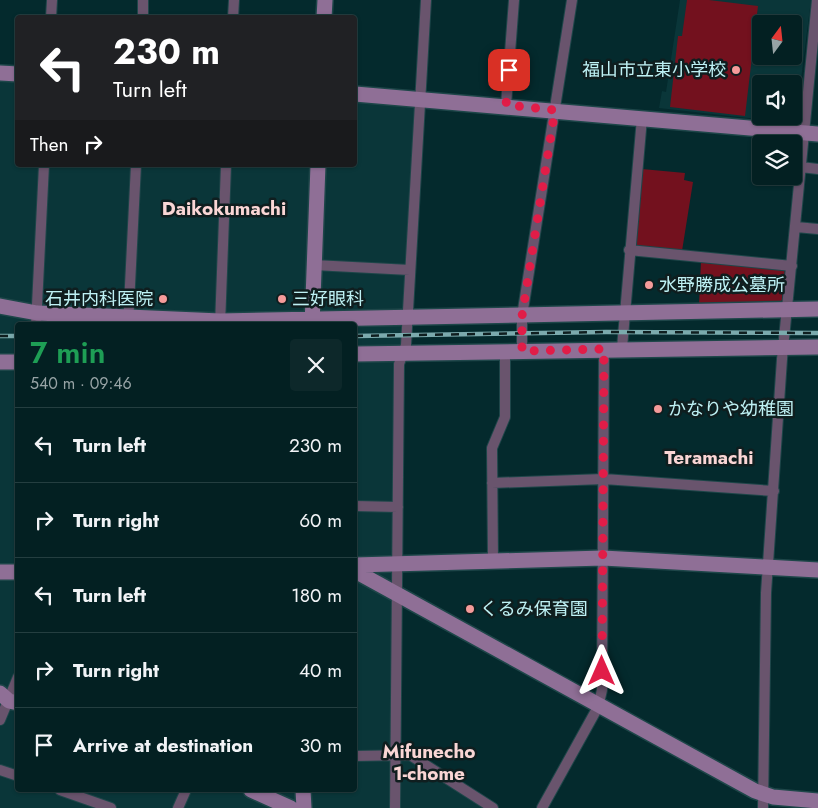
<!DOCTYPE html>
<html lang="en">
<head>
<meta charset="utf-8">
<style>
	body { margin:0; font-family:Jost,"Noto Sans JP",sans-serif; background:#0d282a; color:#f1f3f6; height:100vh; display:flex; flex-direction:column; font-size:19px; white-space:nowrap }
	* { box-sizing:border-box; margin:0 }
	p { font-size:16px; color:#97a3a5 }
	.icon { flex:none; width:28px; height:28px; fill:none; stroke:currentColor; stroke-width:2; stroke-linecap:round; stroke-linejoin:round }
	.map { position:relative; flex:1; overflow:hidden }
	.sheet { position:absolute; left:15px; top:322px; width:342px; height:470px; display:flex; flex-direction:column; background:#032022; border-radius:5px; box-shadow:0 1px 4px #0004,0 0 0 1px #243e40 }
	.sheet>* { flex:none }
	.top-card { position:absolute; left:15px; top:15px; width:342px; height:152px; border-radius:5px; box-shadow:0 1px 4px #0004,0 0 0 1px #243e40; background:#202124; color:#fff; overflow:hidden }
	.needle { width:32px; rotate:15deg }
	.fabs { position:absolute; left:752px; top:15px; display:grid; gap:10px }
	.fabs a { display:grid; place-items:center; width:50px; height:50px; border-radius:5px; background:#032022; box-shadow:0 1px 4px #0004,0 0 0 1px #243e40; font-size:25px }
	.pin { position:absolute; display:grid; place-items:center; width:42px; height:42px; color:#fff; margin:-21px; border-radius:10px; box-shadow:0 2px 8px #0006 }
	.me { position:absolute; width:55px; margin:-28px; rotate:0deg; stroke-linejoin:round; filter:drop-shadow(0 0 4px #0008) }
	.turn { display:flex; align-items:center; gap:18px; height:105px; padding:0 15px; font-size:22px }
	.turn .icon { width:65px; height:65px; stroke-width:2.5 }
	.turn b { display:block; font-size:35px; line-height:42px }
	.then { display:flex; align-items:center; height:48px; padding:0 15px; background:#0003; gap:10px; font-size:19px }
	.round { display:grid; place-items:center; flex:none; width:52px; height:52px; border-radius:5px; background:#0d282a }
	.headline { display:flex; align-items:center; justify-content:space-between; height:85px; padding:0 15px }
	h1 { font-size:30px; font-weight:600; line-height:38px; color:#1e9e55 }
	ul { padding:0; list-style:none }
	li { display:flex; align-items:center; gap:15px; height:75px; padding:0 15px; border-top:1px solid #243e40 }
	li div { flex:1 }
	li b { display:block; font-size:19px }
	li em { font-style:normal }
	.map>svg:first-child { display:block }
</style>
</head>
<body>
<div class="map">
<svg width="818" height="808" viewBox="0 0 818 808">
	<rect width="100%" height="100%" fill="#042a2d"/>
	<!-- built -->
	<path fill="#0a3639" fill-rule="evenodd" d="M680 0H811L796 119 793 123 659 108 662 91 666 92ZM761 24H794V56H761ZM761 84H794V116H761Z
		M0 75 17 76 18 165H355V93L418 96 408 348 405 363 397 750 486 808H0ZM18 325H355V790H18Z"/>
	<!-- green -->
	<path fill="#73111e" d="M687 0H709L758 6 745 116 670 107 678 36H682Z
		M642 169 685 173 684 180 693 182 682 251 636 247Z
		M701 261 785 269 782 300 778 305H699Z"/>
	<g fill="none" stroke-linecap="round" stroke-linejoin="round">
		<defs>
			<path id="street" d="M51 18 52 0
				M143 18V0
				M233 18 234 0
				M506 105 514 0
				M801 167 818 169
				M796 227 818 229
				M629 250 792 266
				M314 265 410 270
				M36 325 44 165
				M128 325 136 165
				M220 325 226 165
				M622 348 642 118
				M522 351V316L572 0
				M492 483 604 479 774 491
				M355 506 398 507
				M493 562 492 448 505 417V352
				M0 720 18 677
				M355 756 410 755 493 808
				M0 770 18 776
				M60 790 111 808
				M178 808 186 790
				M395 808 399 364 406 345 426 0
				M542 808 598 707 602 690 604 349
				M763 808 766 593 782 359 817 0"/>
			<path id="secondary" d="M324 18 325 0
				M0 73 18 74
				M355 94 818 134
				M0 306 37 313 220 321 818 309
				M312 325 318 165
				M355 354 818 347
				M0 362H18
				M355 565 603 558 818 570
				M355 571 755 791 773 797 818 801
				M0 572H18
				M0 693 9 701 18 703
				M251 790 291 808
				M303 790 304 808"/>
		</defs>
		<!-- street casing -->
		<use href="#street" stroke="#1e4649" stroke-width="12"/>
		<!-- secondary casing -->
		<use href="#secondary" stroke="#1e4649" stroke-width="18"/>
		<!-- street -->
		<use href="#street" stroke="#69546d" stroke-width="10"/>
		<!-- secondary -->
		<use href="#secondary" stroke="#8f6f96" stroke-width="15"/>
		<defs>
			<path id="rail" d="M0 336H18
				M355 336 606 332 818 333"/>
		</defs>
		<!-- rail casing -->
		<use href="#rail" stroke="#7baaad" stroke-width="4.5"/>
		<!-- rail -->
		<use href="#rail" stroke="#0f1e1f" stroke-width="2.5" stroke-dasharray="8" stroke-linecap="butt"/>
	</g>
	<g fill="none" stroke-linecap="round" stroke-linejoin="round">
		<!-- route -->
		<path stroke="#e11d48" stroke-width="9" stroke-dasharray="0 16.2" d="M509 70 506 105 555 110 522 316V351L604 349 602 671"/>
	</g>
	<!-- markers -->
	<g fill="#f59b9a" stroke="#0f1e1f" stroke-width="2">
		<circle cx="736" cy="70" r="5"/>
		<circle cx="649" cy="285" r="5"/>
		<circle cx="163" cy="299" r="5"/>
		<circle cx="282" cy="299" r="5"/>
		<circle cx="658" cy="409" r="5"/>
		<circle cx="470" cy="609" r="5"/>
	</g>
	<g text-anchor="middle" dominant-baseline="central" stroke-width="5" stroke-linejoin="round" paint-order="stroke">
		<!-- poi labels -->
		<g font-size="18" fill="#bef1f4" stroke="#0f1e1f" text-anchor="start">
			<text x="726" y="70" text-anchor="end">福山市立東小学校</text>
			<text x="659" y="285">水野勝成公墓所</text>
			<text x="153" y="299" text-anchor="end">石井内科医院</text>
			<text x="292" y="299">三好眼科</text>
			<text x="668" y="409">かなりや幼稚園</text>
			<text x="480" y="609">くるみ保育園</text>
		</g>
		<!-- neighbourhood labels -->
		<g font-size="19" font-weight="bold" fill="#fad6d5" stroke="#0f1e1f">
			<text x="224" y="208">Daikokumachi</text>
			<text x="709" y="457">Teramachi</text>
			<text x="429" y="751">Mifunecho<tspan x="429" dy="22">1-chome</tspan></text>
		</g>
	</g>
</svg>
<div class="fabs">
<a><svg class="needle" viewBox="-14 -14 28 28"><path d="M0-13l5 13h-10z" fill="#e53935"/><path d="M0 13l5-13h-10z" fill="#97a3a5"/></svg></a>
<a><svg class="icon" aria-label="sound" viewBox="0 0 24 24"><path d="M4 9h4l5-4v14l-5-4H4zM17 9q2 3 0 6"/></svg></a>
<a><svg class="icon" aria-label="layers" viewBox="0 0 24 24"><path d="M12 4l9 5-9 5-9-5zM3 14l9 5 9-5"/></svg></a>
</div>
<div class="pin" style="left:509px;top:70px;background:#d93025"><svg class="icon" aria-label="arrive" viewBox="0 0 24 24"><path d="M6 21V4h12l-3 4 3 4H6"/></svg></div>
<svg class="me" style="left:602px;top:671px" viewBox="-20 -20 40 40"><path d="M0-17L14 15 0 8-14 15z" fill="#e11d48" stroke="#fff" stroke-width="4"/></svg>
<div class="top-card">
<div class="turn"><svg class="icon" aria-label="left" viewBox="0 0 24 24"><path d="M17 20v-9H6M10 6l-5 5 5 5"/></svg><div><b>230 m</b>Turn left</div></div>
<div class="then">Then<svg class="icon" aria-label="right" viewBox="0 0 24 24"><path d="M7 20v-9h11M14 6l5 5-5 5"/></svg></div>
</div>
<section class="sheet">
<div class="headline"><div><h1>7 min</h1><p>540 m · 09:46</p></div><a class="round"><svg class="icon" aria-label="close" viewBox="0 0 24 24"><path d="M6 6l12 12M18 6L6 18"/></svg></a></div>
<ul>
<li><svg class="icon" aria-label="left" viewBox="0 0 24 24"><path d="M17 20v-9H6M10 6l-5 5 5 5"/></svg><div><b>Turn left</b></div><em>230 m</em></li>
<li><svg class="icon" aria-label="right" viewBox="0 0 24 24"><path d="M7 20v-9h11M14 6l5 5-5 5"/></svg><div><b>Turn right</b></div><em>60 m</em></li>
<li><svg class="icon" aria-label="left" viewBox="0 0 24 24"><path d="M17 20v-9H6M10 6l-5 5 5 5"/></svg><div><b>Turn left</b></div><em>180 m</em></li>
<li><svg class="icon" aria-label="right" viewBox="0 0 24 24"><path d="M7 20v-9h11M14 6l5 5-5 5"/></svg><div><b>Turn right</b></div><em>40 m</em></li>
<li><svg class="icon" aria-label="arrive" viewBox="0 0 24 24"><path d="M6 21V4h12l-3 4 3 4H6"/></svg><div><b>Arrive at destination</b></div><em>30 m</em></li>
</ul>
</section>
</div>
</body>
</html>
